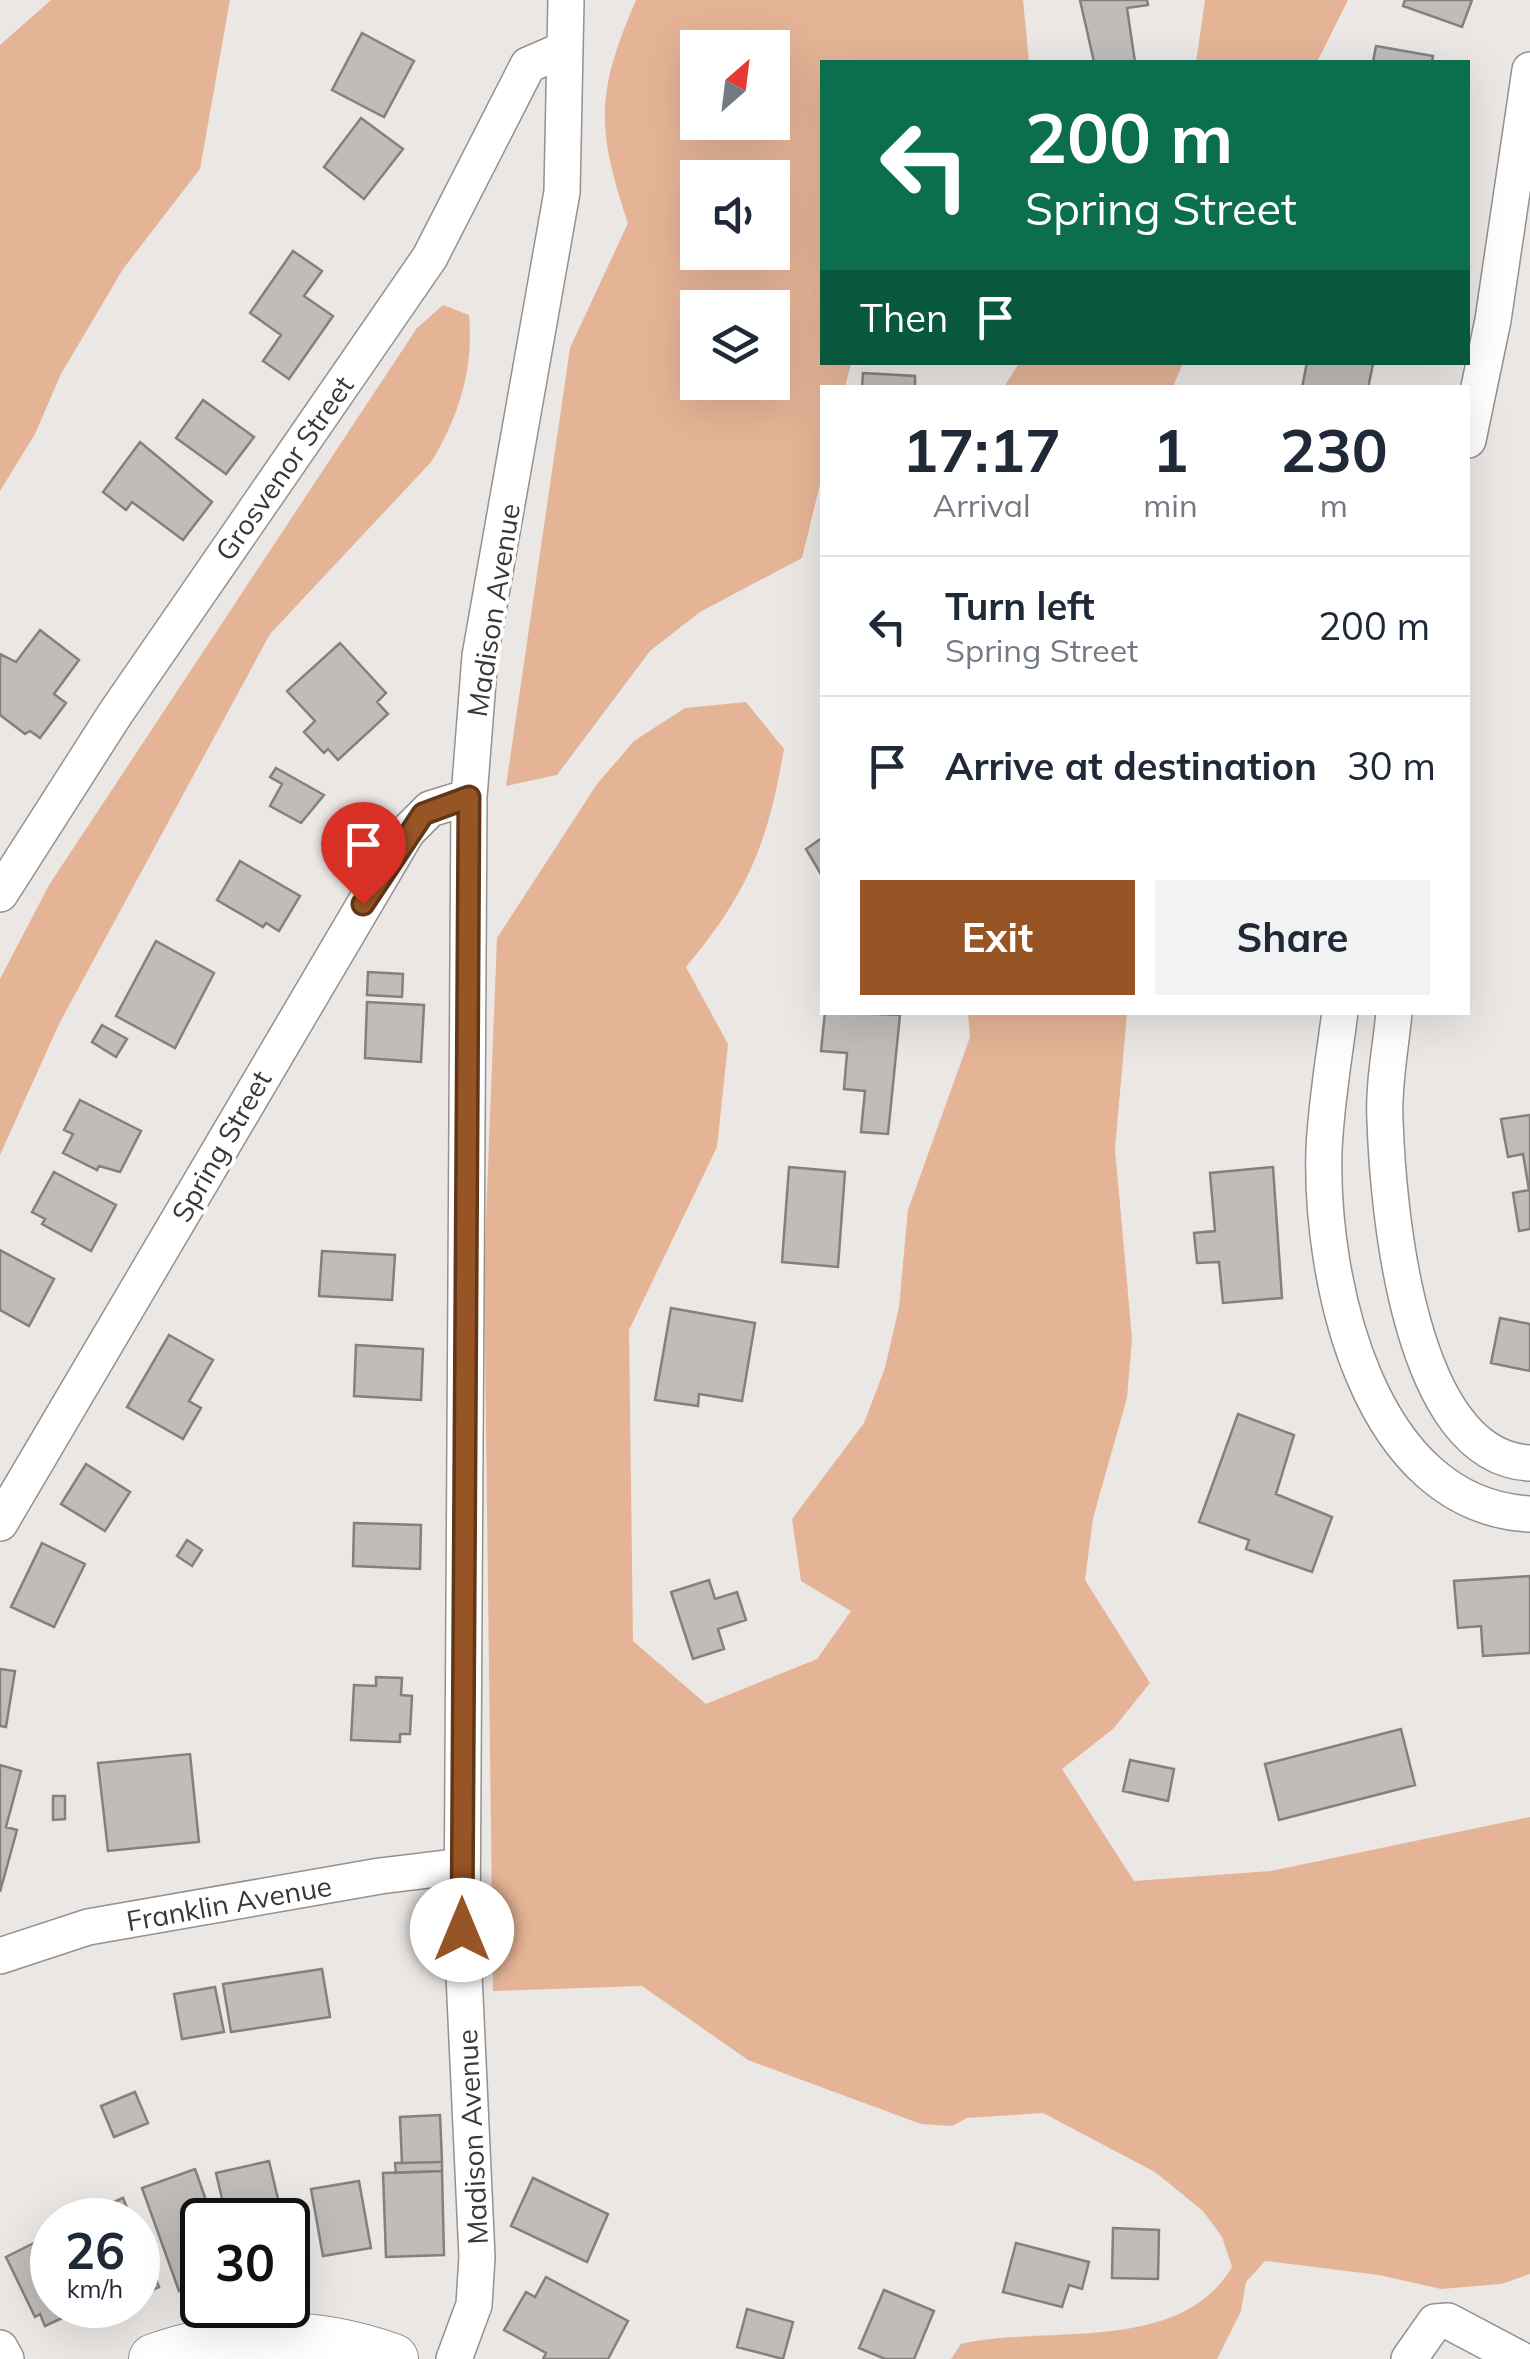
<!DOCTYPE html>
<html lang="en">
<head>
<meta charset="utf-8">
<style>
	body { margin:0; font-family:Mulish,sans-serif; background:#f2f2f3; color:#1f2937; height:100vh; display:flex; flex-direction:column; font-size:38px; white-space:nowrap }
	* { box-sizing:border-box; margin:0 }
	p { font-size:32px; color:#747a83 }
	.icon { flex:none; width:55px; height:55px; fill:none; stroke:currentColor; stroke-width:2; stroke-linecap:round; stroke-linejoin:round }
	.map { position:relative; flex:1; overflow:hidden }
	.panel { position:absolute; left:820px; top:385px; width:650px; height:630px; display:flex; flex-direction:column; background:#fff; border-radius:0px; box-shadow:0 10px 40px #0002 }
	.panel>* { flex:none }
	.guide { position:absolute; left:820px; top:60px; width:650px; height:305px; border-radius:0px; box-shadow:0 10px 40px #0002; background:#0b6e4f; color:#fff; overflow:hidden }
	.needle { width:65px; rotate:28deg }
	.tools { position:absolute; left:680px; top:30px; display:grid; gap:20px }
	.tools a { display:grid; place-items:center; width:110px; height:110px; border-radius:0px; background:#fff; box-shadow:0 10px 40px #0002; font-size:50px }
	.speed { position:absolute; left:30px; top:2198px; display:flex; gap:20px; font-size:50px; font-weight:700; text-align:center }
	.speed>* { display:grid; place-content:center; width:130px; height:130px; border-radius:50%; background:#fff; box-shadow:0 10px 40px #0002; line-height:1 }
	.speed small { font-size:25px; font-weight:400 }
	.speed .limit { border:5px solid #111; border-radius:15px; background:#fff; color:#111 }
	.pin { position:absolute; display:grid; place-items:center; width:85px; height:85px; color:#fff; margin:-102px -42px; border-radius:50% 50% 50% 0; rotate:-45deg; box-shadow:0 0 10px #0007 }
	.pin .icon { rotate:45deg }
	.me { position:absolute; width:110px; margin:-55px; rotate:0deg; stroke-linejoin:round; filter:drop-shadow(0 0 8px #0008) }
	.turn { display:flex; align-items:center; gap:35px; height:210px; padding:0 40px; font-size:45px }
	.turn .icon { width:130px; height:130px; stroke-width:2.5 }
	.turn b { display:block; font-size:70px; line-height:85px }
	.then { display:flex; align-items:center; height:95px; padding:0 40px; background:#0003; gap:20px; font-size:38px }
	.eta { display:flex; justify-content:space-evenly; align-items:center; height:170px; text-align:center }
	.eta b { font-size:60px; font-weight:700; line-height:70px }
	.action { display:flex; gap:20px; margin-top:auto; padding:20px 40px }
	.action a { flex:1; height:115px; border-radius:0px; background:#975424; color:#fff; font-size:40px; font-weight:700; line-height:115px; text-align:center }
	.action a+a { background:#f2f2f3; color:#1f2937 }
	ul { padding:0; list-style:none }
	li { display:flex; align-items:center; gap:30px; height:140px; padding:0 40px; border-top:2px solid #e0e1e3 }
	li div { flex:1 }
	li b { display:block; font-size:38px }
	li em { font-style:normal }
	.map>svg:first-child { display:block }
</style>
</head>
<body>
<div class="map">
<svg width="1530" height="2359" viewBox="0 0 1530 2359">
	<rect width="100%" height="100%" fill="#ebe7e5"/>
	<!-- green -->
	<path fill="#e5b496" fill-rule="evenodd" d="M51 0H230L200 169 123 269 61 374 35 434 0 491V45Z
		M636 0H1023L1029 62H822V362L851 363 845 387 822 388V476L802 558 700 612 650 651 557 775 506 786 570 348 628 223C596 128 596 93 636 0ZM698 48H772V122H698ZM698 178H772V252H698ZM698 308H772V382H698Z
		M1205 0H1348L1317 62H1196Z
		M443 305 469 315C474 369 459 415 432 461L270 634 59 1024 0 1155V979L49 885 417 328Z
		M1013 363 1183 362V363L1173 387H1004L1018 365Z
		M746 702 784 749C768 843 748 893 686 967L728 1044 717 1147 629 1330 633 1641 706 1704 817 1659 851 1611 801 1581 792 1519 864 1423 885 1368 899 1307 908 1210 970 1037 968 1013H1127L1115 1149 1132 1338 1127 1398 1093 1518 1085 1580 1150 1683 1113 1729 1062 1769 1134 1881 1271 1871 1530 1817V2274L1501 2284 1441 2289 1379 2275 1265 2261 1246 2282 1241 2311 1217 2359H951L961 2344C1046 2324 1179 2356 1232 2267L1222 2237 1203 2211 1155 2172 1043 2113 967 2118 952 2126 921 2124 748 2060 642 1986 493 1991 484 1269 497 938 597 784 634 741 685 708Z"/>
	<!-- building -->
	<path fill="#bfbcba" stroke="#84807e" stroke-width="2.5" d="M1080 0H1147L1148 5 1127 8 1135 62H1094Z
		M1405 0H1472L1462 27 1403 6Z
		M362 33 414 61 384 117 332 90Z
		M1376 46 1433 56 1432 62H1373Z
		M361 118 403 149 364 199 324 167Z
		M293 251 322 271 304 296 333 316 289 379 263 361 281 335 250 313Z
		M1307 362 1373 364 1368 388H1302Z
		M863 373 915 376V388H862Z
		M203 400 254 437 226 474 176 438Z
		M140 442 212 502 183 540 132 502 126 510 103 492Z
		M40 630 79 660 54 694 66 703 40 738 30 731 25 734 0 715V654L16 662Z
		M340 643 386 693 377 702 388 714 338 760 328 749 324 753 304 732 315 721 287 691Z
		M276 768 324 795 301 823 270 806 282 784 270 777Z
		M822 838V876L806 849Z
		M240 861 300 896 279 931 266 923 263 927 217 900Z
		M156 941 214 973 175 1048 116 1016Z
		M368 972 403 974 402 997 367 995Z
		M367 1002 424 1005 421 1062 365 1058Z
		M825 1012 900 1015 888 1134 861 1132 865 1091 844 1089 847 1053 821 1051Z
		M102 1025 127 1039 116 1057 92 1042Z
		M80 1100 141 1131 120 1172 99 1166 97 1170 63 1153 73 1134 64 1130Z
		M1530 1115V1229L1519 1231 1513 1193 1529 1190 1523 1154 1508 1157 1501 1119Z
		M789 1167 845 1172 838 1267 782 1262Z
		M1273 1167 1282 1298 1223 1303 1219 1262 1197 1263 1194 1233 1215 1231 1210 1173Z
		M54 1172 116 1205 91 1251 42 1224 45 1219 32 1212Z
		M0 1250 54 1279 29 1326 0 1310Z
		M322 1251 395 1255 392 1300 319 1296Z
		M671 1308 755 1323 742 1401 699 1394 698 1406 655 1400Z
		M1500 1318 1530 1324V1371L1491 1363Z
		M169 1335 213 1360 189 1401 201 1408 183 1439 127 1407Z
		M356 1345 423 1349 421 1400 354 1396Z
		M1238 1414 1294 1435 1276 1494 1332 1517 1312 1572 1246 1549 1249 1540 1199 1522Z
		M86 1464 130 1492 105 1531 61 1504Z
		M354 1523 421 1525 420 1569 353 1566Z
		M187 1540 202 1550 192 1566 177 1556Z
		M42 1543 85 1564 54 1627 11 1607Z
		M1530 1576V1653L1483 1656 1481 1626 1458 1628 1454 1581Z
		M709 1580 715 1599 737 1592 746 1620 718 1629 724 1649 693 1659 671 1592Z
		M0 1669 15 1671 6 1727 0 1726Z
		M376 1677 402 1678 401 1695 412 1696 410 1734H400V1742L351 1740 354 1685 376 1686Z
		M1401 1729 1415 1785 1279 1820 1265 1764Z
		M190 1754 199 1842 108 1851 98 1763Z
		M1130 1760 1174 1769 1168 1801 1123 1791Z
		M0 1765 21 1771 6 1827 17 1830 0 1892Z
		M53 1796H65V1819L53 1820Z
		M322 1969 330 2017 231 2032 223 1984Z
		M215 1987 224 2032 182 2039 174 1994Z
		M135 2092 148 2123 114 2137 101 2106Z
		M440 2115 442 2162 402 2163 400 2117Z
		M269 2161 283 2220H227L216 2173Z
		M442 2162V2171L396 2173 395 2163Z
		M195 2169 213 2220H202V2282L179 2291 142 2188Z
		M442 2171 444 2255 386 2257 383 2173Z
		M533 2178 608 2214 587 2262 511 2226Z
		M359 2181 371 2248 323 2256 311 2189Z
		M123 2198 132 2220H91L88 2213Z
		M1113 2228 1159 2230 1158 2279 1112 2278Z
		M52 2234V2305L88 2306 45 2326 40 2314 35 2317 6 2257Z
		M138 2234 159 2287 138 2296Z
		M1016 2243 1089 2262 1082 2289 1069 2285 1062 2307 1003 2292Z
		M546 2277 628 2321 608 2359H543L546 2353 504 2330 526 2292 535 2297Z
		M884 2290 934 2311 914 2359H885L859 2348Z
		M747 2309 793 2322 783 2359 737 2347Z"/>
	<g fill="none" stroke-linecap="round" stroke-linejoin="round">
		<defs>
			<path id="street" d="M1468 440 1493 320 1530 70
				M0 894 115 714 430 257 528 65 565 49
				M1340 1012C1334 1058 1326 1104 1324 1150 1320 1281 1368 1506 1530 1514
				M1394 1012C1391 1047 1383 1085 1385 1120 1388 1210 1409 1458 1530 1463
				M0 1523 407 832 430 809 469 797
				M0 1956 88 1927 380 1876 462 1866
				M0 2348 6 2359
				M454 2359 474 2305 477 2257 462 1931 469 797 480 656 562 192 566 0
				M1409 2359 1435 2322 1448 2321 1520 2359"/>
			<path id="secondary" d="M154 2359C235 2331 312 2330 393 2359"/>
		</defs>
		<!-- street casing -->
		<use href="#street" stroke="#94918f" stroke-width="38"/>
		<!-- secondary casing -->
		<use href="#secondary" stroke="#94918f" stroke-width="52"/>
		<!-- street -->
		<use href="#street" stroke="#fff" stroke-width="35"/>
		<!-- secondary -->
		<use href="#secondary" stroke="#fff" stroke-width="50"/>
	</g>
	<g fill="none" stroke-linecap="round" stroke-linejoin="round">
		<defs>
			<path id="route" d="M363 904 423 814 469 797 462 1930"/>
		</defs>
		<!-- route casing -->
		<use href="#route" stroke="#623717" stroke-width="25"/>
		<!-- route -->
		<use href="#route" stroke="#975424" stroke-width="18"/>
	</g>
	<g text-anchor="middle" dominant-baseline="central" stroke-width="8" stroke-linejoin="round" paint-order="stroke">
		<!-- street labels -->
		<g font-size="28" fill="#3a3837" stroke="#fff">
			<text transform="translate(284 468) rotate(-55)">Grosvenor Street</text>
			<text transform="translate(493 610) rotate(-81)">Madison Avenue</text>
			<text transform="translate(221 1146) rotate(-60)">Spring Street</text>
			<text transform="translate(229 1903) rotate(-10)">Franklin Avenue</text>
			<text transform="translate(472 2137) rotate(-93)">Madison Avenue</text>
		</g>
	</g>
</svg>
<div class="tools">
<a><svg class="needle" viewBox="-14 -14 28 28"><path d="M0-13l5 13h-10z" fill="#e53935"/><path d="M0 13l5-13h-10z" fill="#747a83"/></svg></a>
<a><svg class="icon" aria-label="sound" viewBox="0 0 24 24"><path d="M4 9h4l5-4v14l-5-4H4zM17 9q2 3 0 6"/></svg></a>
<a><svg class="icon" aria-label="layers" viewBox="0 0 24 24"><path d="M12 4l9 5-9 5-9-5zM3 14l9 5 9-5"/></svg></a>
</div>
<div class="speed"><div>26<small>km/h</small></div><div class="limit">30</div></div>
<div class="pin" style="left:363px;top:904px;background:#d93025"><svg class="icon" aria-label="arrive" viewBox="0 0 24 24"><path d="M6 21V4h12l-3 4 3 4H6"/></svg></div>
<svg class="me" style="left:462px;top:1930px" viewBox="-20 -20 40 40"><circle r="19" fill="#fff"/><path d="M0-13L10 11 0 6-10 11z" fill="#975424"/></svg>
<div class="guide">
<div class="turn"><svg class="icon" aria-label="left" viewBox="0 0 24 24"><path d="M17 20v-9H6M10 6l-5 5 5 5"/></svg><div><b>200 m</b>Spring Street</div></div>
<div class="then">Then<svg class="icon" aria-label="arrive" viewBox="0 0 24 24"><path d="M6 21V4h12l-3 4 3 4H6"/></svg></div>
</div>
<section class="panel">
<div class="eta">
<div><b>17:17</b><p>Arrival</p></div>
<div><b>1</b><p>min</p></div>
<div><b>230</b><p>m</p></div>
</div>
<ul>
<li><svg class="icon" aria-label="left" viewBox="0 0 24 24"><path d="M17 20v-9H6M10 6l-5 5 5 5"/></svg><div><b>Turn left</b><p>Spring Street</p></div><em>200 m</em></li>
<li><svg class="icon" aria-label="arrive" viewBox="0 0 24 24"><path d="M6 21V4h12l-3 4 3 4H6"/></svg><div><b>Arrive at destination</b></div><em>30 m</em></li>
</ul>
<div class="action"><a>Exit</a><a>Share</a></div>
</section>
</div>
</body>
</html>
